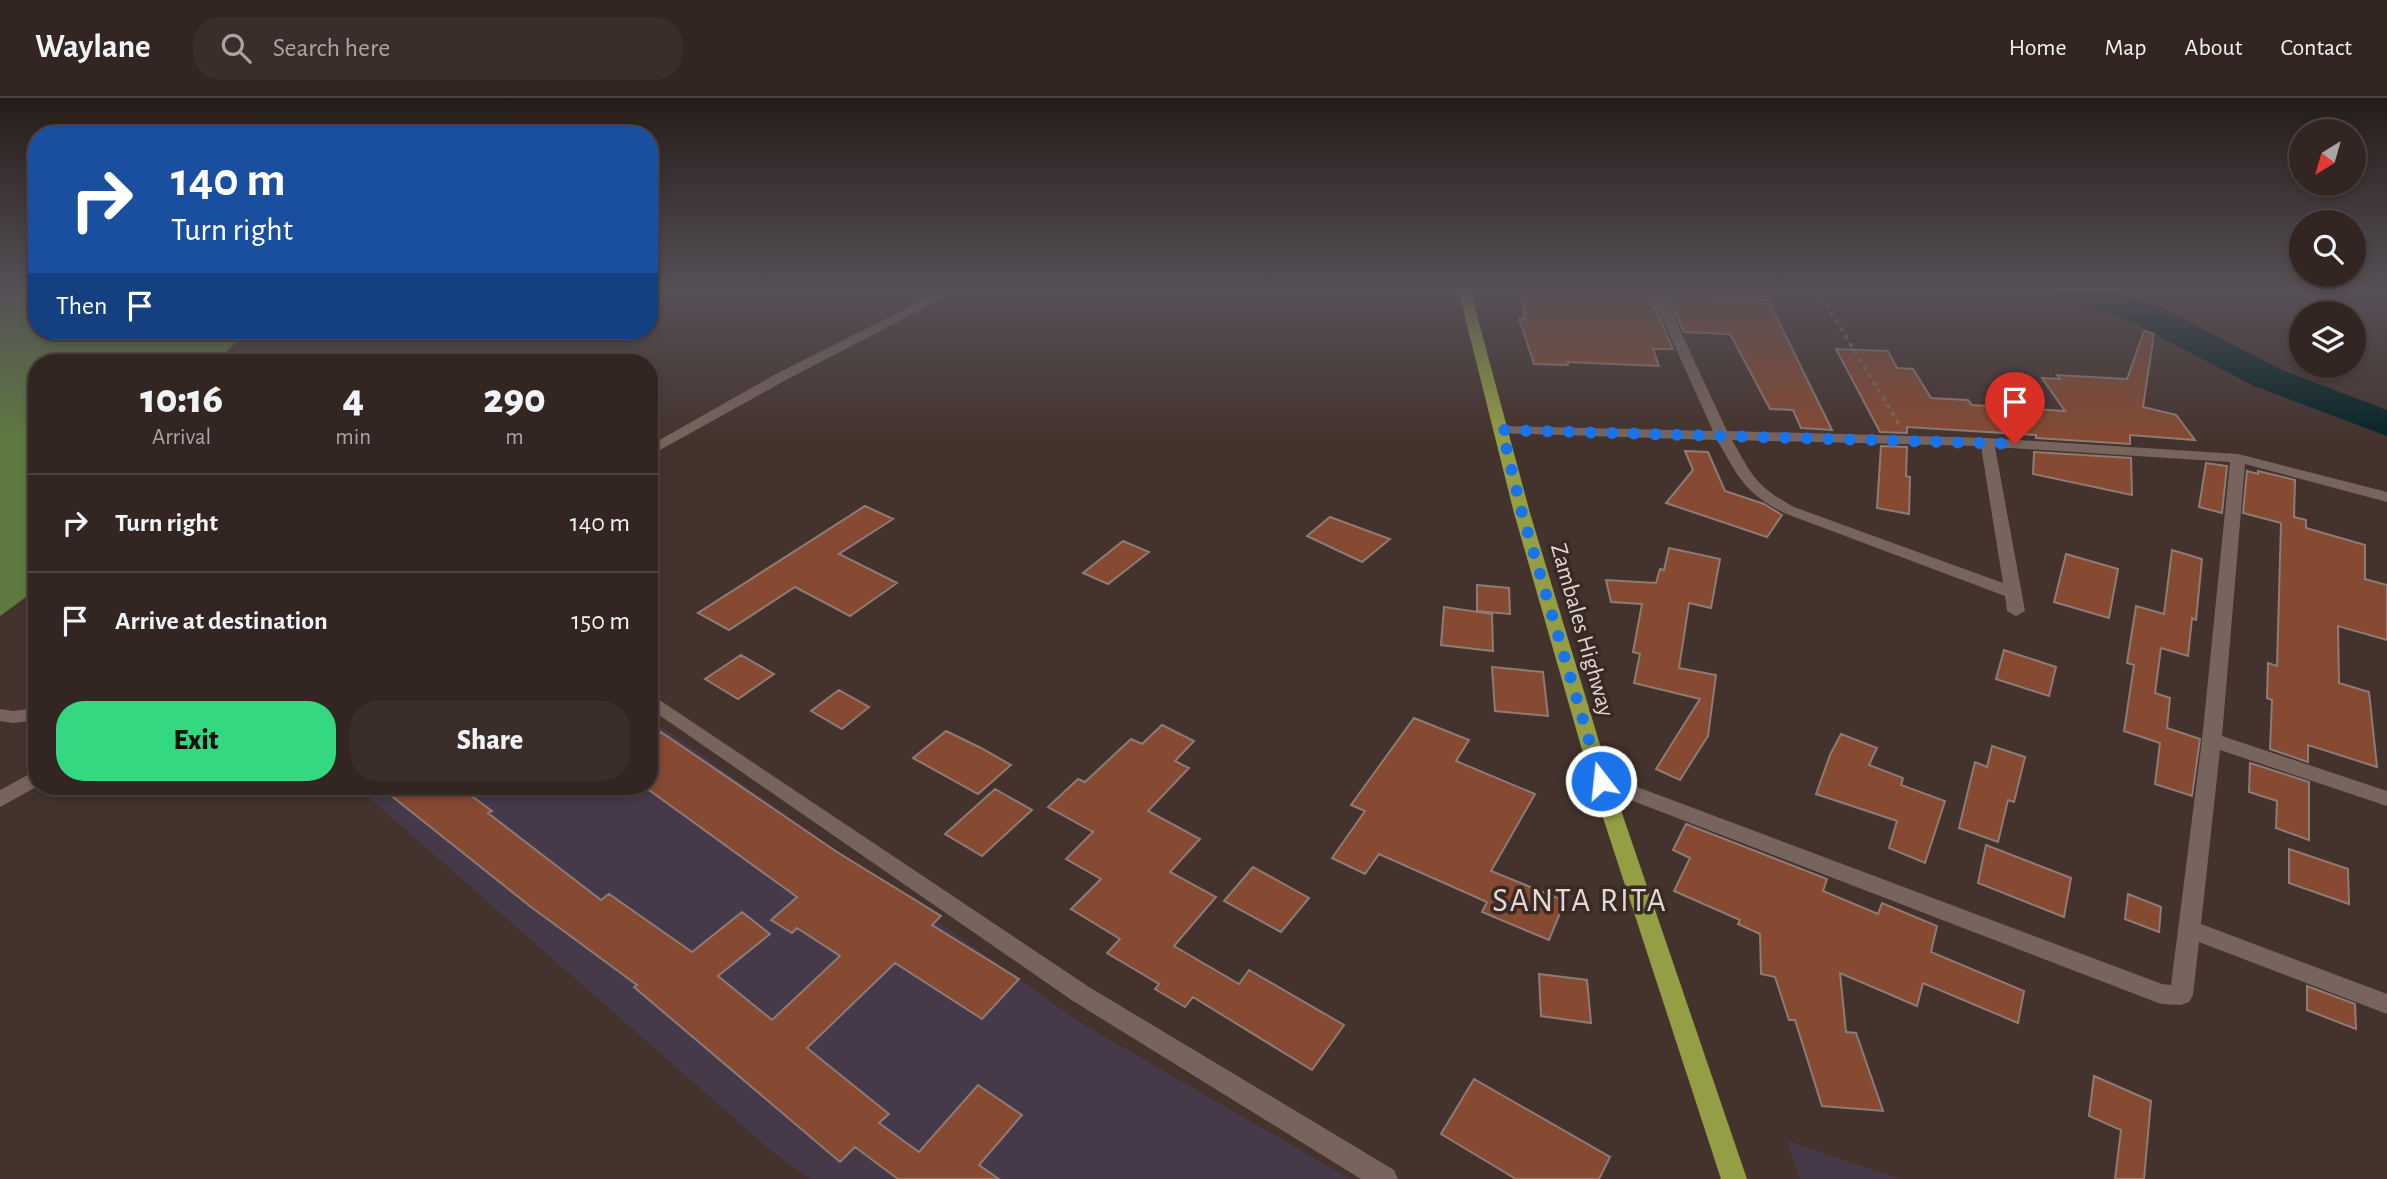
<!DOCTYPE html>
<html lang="en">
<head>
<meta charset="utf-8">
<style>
	body { margin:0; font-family:"Alegreya Sans",sans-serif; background:#3b2e2a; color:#f1f3f6; height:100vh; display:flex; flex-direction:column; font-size:26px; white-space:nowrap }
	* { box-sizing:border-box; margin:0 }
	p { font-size:23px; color:#a9a5a5 }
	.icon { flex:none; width:38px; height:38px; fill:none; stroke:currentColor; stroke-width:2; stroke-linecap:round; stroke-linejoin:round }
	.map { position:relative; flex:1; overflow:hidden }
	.side { position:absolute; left:28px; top:256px; width:630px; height:441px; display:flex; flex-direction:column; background:#332622; border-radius:28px; box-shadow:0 4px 10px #0003,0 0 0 2px #4e4340 }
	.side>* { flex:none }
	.top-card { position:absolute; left:28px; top:28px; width:630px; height:214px; border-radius:28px; box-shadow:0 4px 10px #0003,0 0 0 2px #4e4340; background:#1a4fa0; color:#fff; overflow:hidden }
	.needle { width:46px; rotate:217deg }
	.controls { position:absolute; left:2289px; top:21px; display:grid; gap:14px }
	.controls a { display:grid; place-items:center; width:77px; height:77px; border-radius:50%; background:#332622; box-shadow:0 4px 10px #0003,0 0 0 2px #4e4340; font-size:35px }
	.pin { position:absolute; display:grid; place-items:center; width:60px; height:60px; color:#fff; margin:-72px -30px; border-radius:50% 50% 50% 0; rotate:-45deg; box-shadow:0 0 7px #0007 }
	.pin .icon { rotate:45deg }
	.me { position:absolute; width:77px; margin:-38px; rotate:344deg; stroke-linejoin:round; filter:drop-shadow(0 0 5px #0008) }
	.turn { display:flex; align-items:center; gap:24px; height:147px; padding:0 28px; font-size:32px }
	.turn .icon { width:91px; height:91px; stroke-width:2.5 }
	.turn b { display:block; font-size:49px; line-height:60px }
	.then { display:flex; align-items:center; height:66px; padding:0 28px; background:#0003; gap:14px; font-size:26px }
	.eta { display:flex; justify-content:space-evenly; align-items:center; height:119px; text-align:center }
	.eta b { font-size:42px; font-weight:800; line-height:49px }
	.cta { display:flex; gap:14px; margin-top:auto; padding:14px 28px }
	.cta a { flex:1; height:80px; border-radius:28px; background:#34d881; color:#111; font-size:28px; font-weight:800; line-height:80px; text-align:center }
	.cta a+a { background:#3b2e2a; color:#f1f3f6 }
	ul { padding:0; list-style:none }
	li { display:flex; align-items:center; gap:21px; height:98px; padding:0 28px; border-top:2px solid #4e4340 }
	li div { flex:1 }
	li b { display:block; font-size:26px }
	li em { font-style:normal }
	header { display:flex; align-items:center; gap:42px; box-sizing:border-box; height:98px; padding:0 35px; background:#332622; border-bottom:2px solid #4e4340 }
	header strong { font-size:33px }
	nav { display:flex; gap:38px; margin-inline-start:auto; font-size:24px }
	.search { width:490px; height:63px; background:#3b2e2a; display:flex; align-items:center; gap:18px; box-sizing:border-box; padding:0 24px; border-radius:28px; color:#a9a5a5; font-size:26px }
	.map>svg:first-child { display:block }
</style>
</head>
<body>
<header>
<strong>Waylane</strong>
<div class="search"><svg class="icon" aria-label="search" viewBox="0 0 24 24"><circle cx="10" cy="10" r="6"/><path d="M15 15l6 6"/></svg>Search here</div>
<nav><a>Home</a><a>Map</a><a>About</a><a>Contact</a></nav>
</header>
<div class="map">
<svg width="2387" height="1081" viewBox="0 0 2387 1081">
	<rect width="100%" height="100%" fill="#44332d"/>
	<!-- education -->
	<path fill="#463a4a" d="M649 620 1081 925 1350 1081H811L775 1056 356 688H649Z
		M1787 1043 1899 1081H1800Z"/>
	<!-- forest -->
	<path fill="#5e7a40" d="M11 191H37V233H247L216 264H37V491L0 518V194Z"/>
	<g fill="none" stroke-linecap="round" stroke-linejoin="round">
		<!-- river -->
		<path fill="#052427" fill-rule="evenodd" d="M2050 191H2103L2158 208 2282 272 2387 312V338L2254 288 2132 224 2055 198Z"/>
	</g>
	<!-- building -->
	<path fill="#864932" stroke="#8e7b74" stroke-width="2" d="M1520 191H1647L1673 251H1653L1659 268 1567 264 1568 267 1534 266 1519 220 1525 221Z
		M1664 191H1709L1712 199 1768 202 1832 332 1801 330 1793 312 1770 311 1730 236 1684 234Z
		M2144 233 2154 236 2143 309 2176 317 2195 342 2130 337V346L2036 340V337L1907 329V335L1880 334 1836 251 1888 253 1897 270 1913 271 1931 300 1968 302 1972 307 2065 313 2042 280 2060 281 2057 277 2127 281Z
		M1881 348 1907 349 1906 378 1910 379 1909 416 1877 410Z
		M1685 353 1708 354 1725 393 1764 406 1782 417 1767 439 1666 405 1693 372Z
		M2034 354 2131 360 2132 397 2033 376Z
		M2206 365 2227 368 2222 415 2199 409Z
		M2247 373 2258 376V373L2295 382 2294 419 2306 422V430L2365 447V481L2387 487V542L2338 528 2339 585 2369 594 2377 669 2308 647V664L2270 651 2272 602 2267 600 2268 565 2277 568 2281 425 2243 415Z
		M865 408 893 421 839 456 897 485 850 518 795 489 729 532 698 515Z
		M1330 419 1390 441 1362 464 1307 438Z
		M1123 443 1149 454 1108 486 1083 475Z
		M1669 450 1720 461 1711 510 1689 505 1679 570 1716 577 1708 638 1680 682 1656 671 1700 601 1634 585 1640 556 1633 554 1642 506 1611 504 1606 482 1656 485 1660 471 1664 472Z
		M2172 452 2202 461 2196 522 2192 520 2188 558 2161 550 2155 595 2170 600 2167 630 2200 641 2192 698 2155 686 2160 645 2124 633 2134 567 2127 565 2136 508 2164 516Z
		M2066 456 2118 471 2109 520 2054 504Z
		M1477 487 1509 490 1510 516 1477 513Z
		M1444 509 1492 516 1493 553 1441 547Z
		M2004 552 2056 569 2049 598 1996 581Z
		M741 557 774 576 738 601 705 581Z
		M1492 569 1543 574 1548 618 1495 613Z
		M839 592 869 609 842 631 811 613Z
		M1414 620 1469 642 1456 663 1535 696 1491 773 1565 803 1549 842 1482 814 1487 804 1379 756 1365 776 1332 760 1365 713 1351 707Z
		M1162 627 1194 643 1175 663 1189 670 1148 713 1200 741 1170 774 1216 799 1174 848 1239 886 1249 872 1344 927 1312 972 1193 899 1185 909 1155 891 1159 886 1107 855 1120 841 1071 811 1101 781 1066 761 1093 734 1048 709 1078 681 1085 684 1131 641 1142 646Z
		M946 633 981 650 1011 667 978 696 913 660Z
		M661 634 837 754 941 818 932 827 1019 881 982 921 895 865 807 950 889 1016 879 1025 919 1054 978 987 1022 1017 979 1067 999 1081H898L855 1049 840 1064 634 889 637 887 531 809 379 688H458L492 713 488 715 601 802 609 796 692 854 742 814 770 836 718 878 772 922 840 858 797 830 792 835 771 822 797 799 649 692V641Z
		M1841 636 1877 650 1869 667 1903 680 1901 687 1945 703 1925 765 1889 750 1897 723 1816 696 1830 657Z
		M1992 648 2025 659 2014 704 2008 702 1998 744 1959 730 1975 664 1987 669Z
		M2250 665 2309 684V742L2276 730 2277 703 2249 694Z
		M995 691 1032 712 982 758 945 736Z
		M1686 726 1827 781 1823 793 1878 816 1882 805 1937 828 1931 854 2024 893 2018 925 1923 885 1917 908 1840 875 1846 934 1856 935 1883 1013 1822 1008 1795 922H1789L1775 879 1761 876 1760 836 1738 826 1740 822 1674 793 1690 760 1673 752Z
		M1986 747 2071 780 2064 819 1978 785Z
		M2289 751 2348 771 2349 806 2289 785Z
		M1253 769 1309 800 1281 834 1224 803Z
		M2128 796 2161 809 2159 834 2125 821Z
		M1539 876 1587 882 1591 925 1541 918Z
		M2307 888 2355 906 2356 931 2307 912Z
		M2094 978 2151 1003 2144 1081H2115L2121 1032 2089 1018Z
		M1474 981 1610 1059 1599 1081H1516L1441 1036Z"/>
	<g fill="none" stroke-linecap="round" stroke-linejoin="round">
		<!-- path -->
		<path stroke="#776863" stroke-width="3.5" stroke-dasharray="4.5 4.5" stroke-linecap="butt" d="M1817 191 1899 326"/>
		<!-- street -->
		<path fill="#77645d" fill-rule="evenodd" d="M945 191H961L786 282 649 358V348L776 276Z
			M1649 191H1661L1727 333 1987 340 2238 356 2387 394V404L2245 366 2222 638 2387 693V708L2220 652 2201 826 2387 896V916L2199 844 2193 897 2189 904 2181 907 2161 906 1594 688 1591 683 1594 678 1601 676 1608 678 2162 886 2171 887 2202 642 2230 364 1995 349 2025 513 2016 518 2007 513 2005 498 1784 415C1744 394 1739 380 1717 342L1497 335 1495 332 1502 328 1713 333ZM1732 342 1981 348 2003 485 1794 409C1756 388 1753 379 1732 342Z
			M649 595 1089 889 1394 1072 1398 1081H1361L1073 903 649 610Z
			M37 610V622L13 625 0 623V611L13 613Z
			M37 672 38 688 0 709V692Z"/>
		<!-- primary -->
		<path fill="#949e44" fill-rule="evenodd" d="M1458 191H1470L1530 415 1611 683 1747 1081H1721L1591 683 1514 415Z"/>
	</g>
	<!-- sky -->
	<linearGradient id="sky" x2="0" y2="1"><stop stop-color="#251c19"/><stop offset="0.56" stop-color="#565057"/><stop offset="1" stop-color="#565057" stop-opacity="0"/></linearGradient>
	<rect width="2387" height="343" fill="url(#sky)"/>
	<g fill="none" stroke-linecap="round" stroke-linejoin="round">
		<!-- route -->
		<path stroke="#1a73e8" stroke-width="12" stroke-dasharray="0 21.6" d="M1601 683 1522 415 1502 332 2015 346"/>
	</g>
	<g text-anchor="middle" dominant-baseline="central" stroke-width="7" stroke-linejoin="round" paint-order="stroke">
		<!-- street labels -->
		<g font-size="24" fill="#e3d8d4" stroke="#392923">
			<text transform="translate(1582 532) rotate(74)">Zambales Highway</text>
		</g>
		<!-- near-quarter labels -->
		<g font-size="33" letter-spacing="2" fill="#e3d8d4" stroke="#392923">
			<text x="1580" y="803">SANTA RITA</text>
		</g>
	</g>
</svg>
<div class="controls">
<a><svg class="needle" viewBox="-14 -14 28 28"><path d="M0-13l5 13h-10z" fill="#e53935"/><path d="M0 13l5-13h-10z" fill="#a9a5a5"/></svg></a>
<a><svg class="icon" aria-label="search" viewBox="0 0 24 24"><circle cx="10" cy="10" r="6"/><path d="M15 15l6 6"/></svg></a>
<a><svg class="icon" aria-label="layers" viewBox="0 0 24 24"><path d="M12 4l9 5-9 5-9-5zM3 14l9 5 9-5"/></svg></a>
</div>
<div class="pin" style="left:2015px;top:346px;background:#d93025"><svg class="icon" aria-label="arrive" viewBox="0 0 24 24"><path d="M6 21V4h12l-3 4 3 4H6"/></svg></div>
<svg class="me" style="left:1601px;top:683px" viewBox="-20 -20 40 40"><circle r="17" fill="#1a73e8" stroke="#fff" stroke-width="3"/><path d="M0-11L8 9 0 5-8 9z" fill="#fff"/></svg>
<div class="top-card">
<div class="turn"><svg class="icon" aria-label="right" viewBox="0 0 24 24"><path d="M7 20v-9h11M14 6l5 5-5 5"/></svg><div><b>140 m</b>Turn right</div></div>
<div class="then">Then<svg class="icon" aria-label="arrive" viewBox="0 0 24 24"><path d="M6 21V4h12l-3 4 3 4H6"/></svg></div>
</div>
<section class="side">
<div class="eta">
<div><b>10:16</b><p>Arrival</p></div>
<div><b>4</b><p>min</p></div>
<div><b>290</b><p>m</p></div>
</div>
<ul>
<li><svg class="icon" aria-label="right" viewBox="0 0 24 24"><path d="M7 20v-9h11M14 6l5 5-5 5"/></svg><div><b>Turn right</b></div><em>140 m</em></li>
<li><svg class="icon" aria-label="arrive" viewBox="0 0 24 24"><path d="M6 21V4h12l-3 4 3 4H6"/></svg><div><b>Arrive at destination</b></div><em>150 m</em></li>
</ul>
<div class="cta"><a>Exit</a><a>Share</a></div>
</section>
</div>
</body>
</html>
